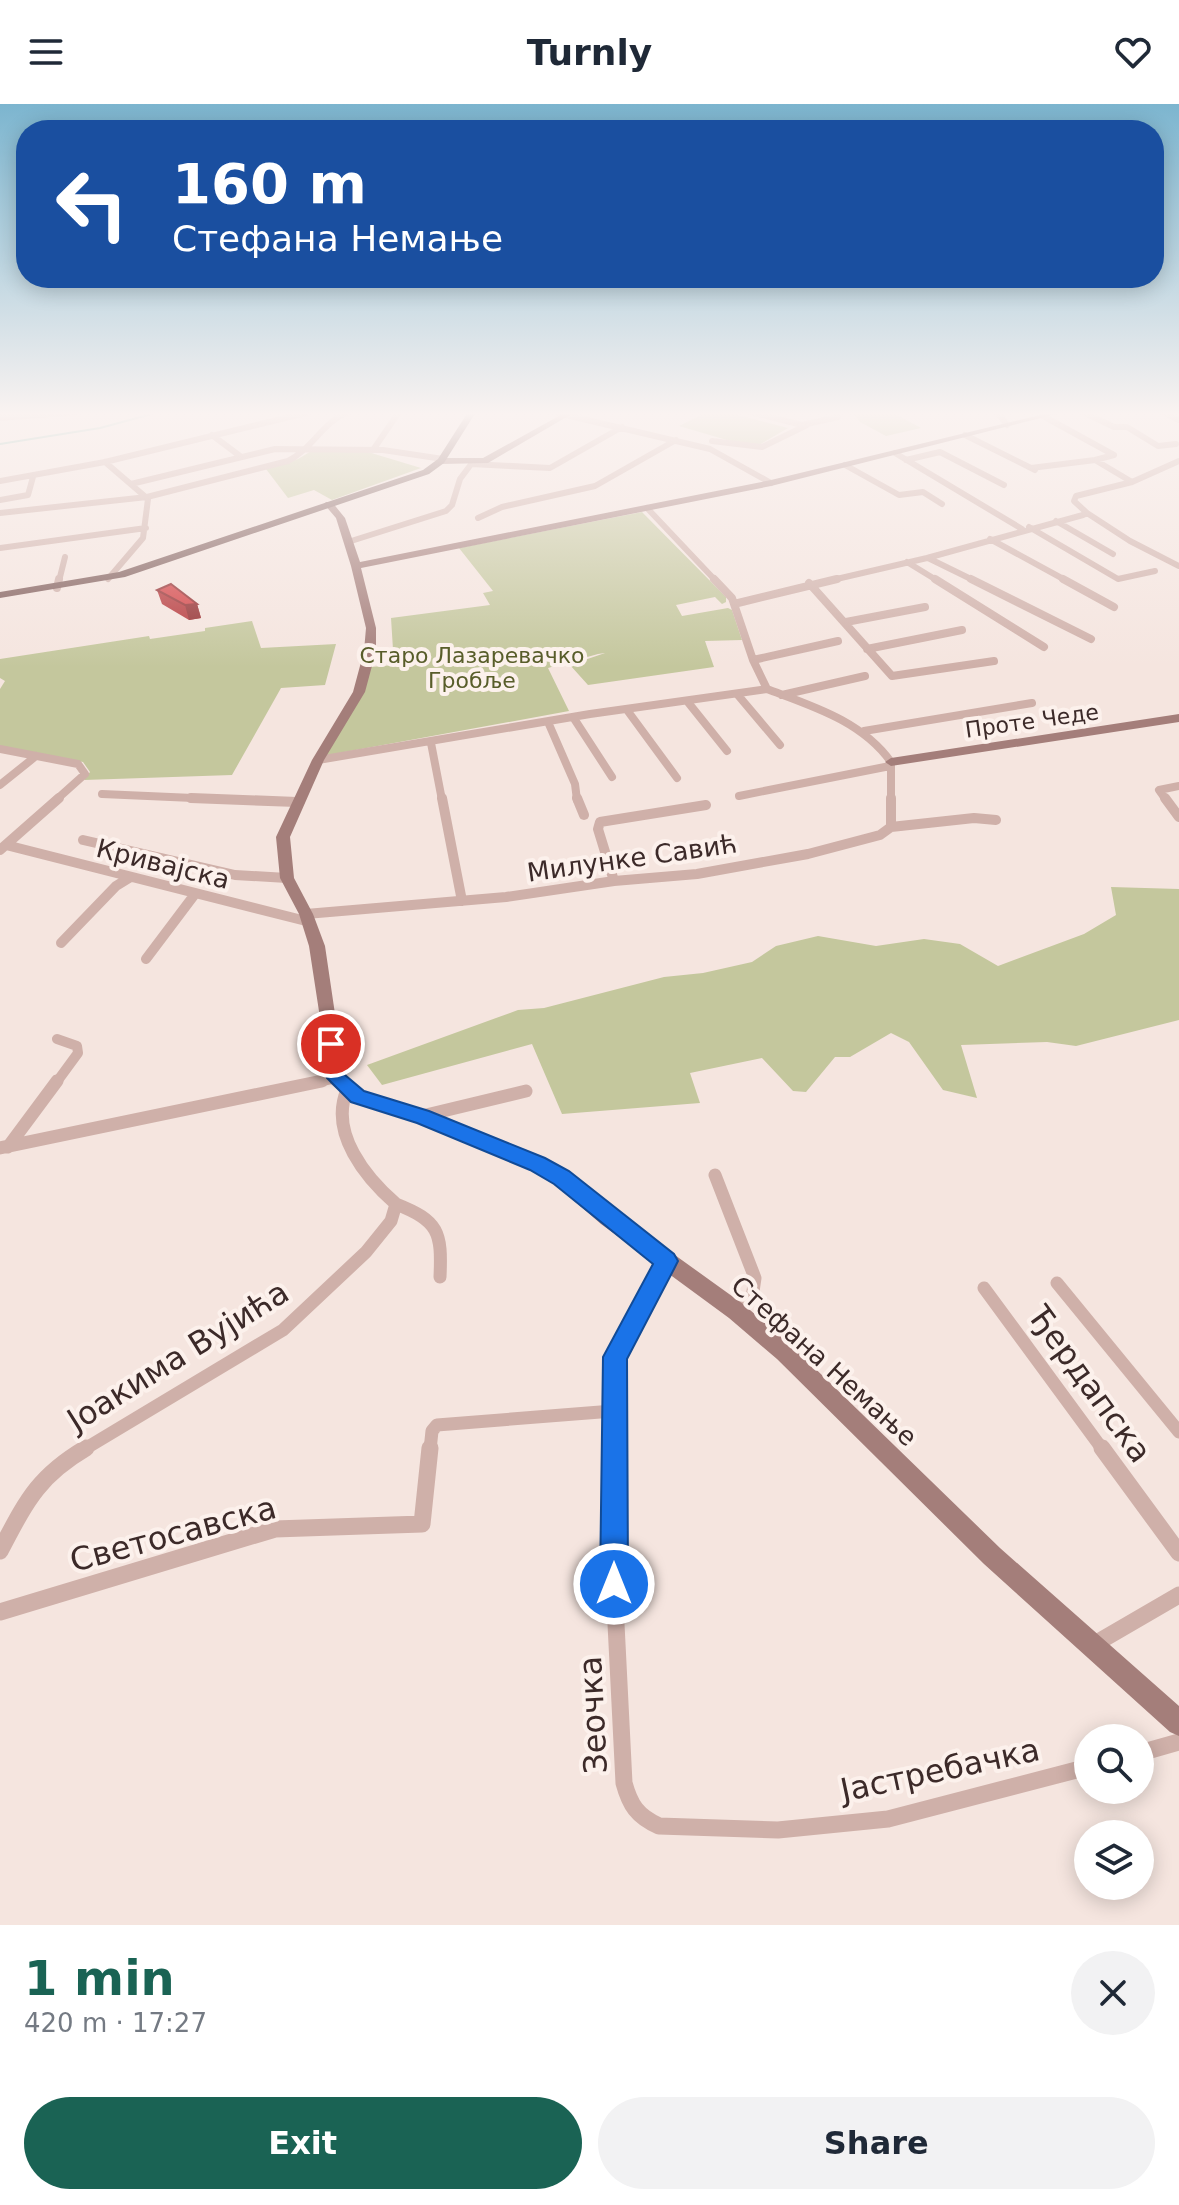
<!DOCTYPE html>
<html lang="en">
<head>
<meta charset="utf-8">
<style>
	body { margin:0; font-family:"DejaVu Sans",sans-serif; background:#f2f2f3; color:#1f2937; height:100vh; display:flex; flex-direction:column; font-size:30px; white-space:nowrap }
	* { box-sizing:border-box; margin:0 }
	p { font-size:26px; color:#747a83 }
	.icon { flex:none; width:44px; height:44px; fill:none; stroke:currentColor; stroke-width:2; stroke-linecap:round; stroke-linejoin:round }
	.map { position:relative; height:1821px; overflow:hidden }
	.side { display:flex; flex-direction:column; background:#fff; flex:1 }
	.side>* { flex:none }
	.banner { position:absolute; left:16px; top:16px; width:1148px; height:168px; border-radius:32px; box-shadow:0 4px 20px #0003; background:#1a4fa0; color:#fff; overflow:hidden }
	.tools { position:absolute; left:1074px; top:1620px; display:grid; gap:16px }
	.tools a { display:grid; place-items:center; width:80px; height:80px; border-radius:50%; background:#fff; box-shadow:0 4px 20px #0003; font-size:40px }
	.pin { position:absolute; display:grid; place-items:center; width:68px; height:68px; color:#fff; margin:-34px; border:4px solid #fff; border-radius:50%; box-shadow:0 2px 8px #0007 }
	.me { position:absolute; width:88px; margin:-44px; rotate:0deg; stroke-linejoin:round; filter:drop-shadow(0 0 6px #0008) }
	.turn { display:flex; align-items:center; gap:28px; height:168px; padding:0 24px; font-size:36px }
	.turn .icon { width:104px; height:104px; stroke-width:2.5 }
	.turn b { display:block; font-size:56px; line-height:68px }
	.round { display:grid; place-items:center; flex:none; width:84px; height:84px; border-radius:42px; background:#f2f2f3 }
	.head { display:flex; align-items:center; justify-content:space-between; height:136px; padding:0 24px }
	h1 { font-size:48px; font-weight:800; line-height:60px; color:#1a6354 }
	.button { display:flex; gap:16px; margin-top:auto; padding:16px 24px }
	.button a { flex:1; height:92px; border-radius:48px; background:#1a6354; color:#fff; font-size:32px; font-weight:800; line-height:92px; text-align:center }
	.button a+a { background:#f2f2f3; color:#1f2937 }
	header { display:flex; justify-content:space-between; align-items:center; height:104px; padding:0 24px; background:#fff; font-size:36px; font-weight:800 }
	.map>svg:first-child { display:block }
</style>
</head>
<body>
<header><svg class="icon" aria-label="menu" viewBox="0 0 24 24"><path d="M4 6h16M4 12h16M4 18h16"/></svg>Turnly<svg class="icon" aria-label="heart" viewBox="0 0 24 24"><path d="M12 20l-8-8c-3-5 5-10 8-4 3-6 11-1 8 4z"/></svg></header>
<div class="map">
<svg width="1179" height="1821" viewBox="0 0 1179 1821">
	<rect width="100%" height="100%" fill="#f5e5df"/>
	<!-- green -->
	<path fill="#c4c79d" d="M707 308H727L788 324 754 344 679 322Z
		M852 308H892L921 324 886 332 860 318Z
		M313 346 368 348 421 364 332 396 314 386 288 394 266 365 298 355Z
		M642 408 726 493V498L722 500 715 493 676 501 682 512 728 504 732 506 742 536 705 537 714 563 588 581 570 561 605 549 598 550 548 564 569 607 323 652 371 563 394 561 391 514 490 501 483 489 493 487 459 444Z
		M252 517 261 544 336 540 325 581 281 584 232 671 84 676 90 668 83 658 0 642V585L5 577 0 574V555L149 532 150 535 205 527V524Z
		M1111 783 1179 785V916L1076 942 1047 938 961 941 977 994 943 986 909 938 891 929 850 953H835L806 988 793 987 762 954 690 969 700 999 562 1010 532 940 382 981 367 961 518 906 544 904 664 873 703 869 752 858 776 842 818 832 876 842 924 835 960 840 998 862 1084 830 1116 811Z"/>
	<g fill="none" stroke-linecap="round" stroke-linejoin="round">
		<!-- stream -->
		<path stroke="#7ab6a9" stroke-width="2" d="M0 340 100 324 159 308"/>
		<!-- street-far4 -->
		<path stroke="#cfb0a9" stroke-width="6" d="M553 308 710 345 771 379
			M750 308 802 321 838 313
			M997 308 1007 321
			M1083 308 1114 323H1127L1158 342 1176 340
			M1163 308 1179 316
			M1043 312 1114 351 1095 356
			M0 314 78 308
			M212 331 240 352
			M965 331 1035 366
			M712 337 762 343 807 321
			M373 346 399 308
			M895 349 1022 425
			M906 356 940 348 1004 381
			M105 358 148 395 143 434 108 475
			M471 360 550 364 622 323
			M845 361 899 391 923 388 942 400
			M1031 364 1095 356 1132 378
			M0 377 105 358 310 308
			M131 380 275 345 383 346 443 355
			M0 396 28 391 33 373
			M647 404 716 477
			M0 409 147 393 288 357C312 345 323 318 348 308
			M1087 409 1130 437 1179 462
			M478 414 502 403 595 382 676 336
			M1056 417 1113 450
			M1029 423 1118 475 1155 467
			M990 435 1067 477
			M348 438 446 407 452 401 460 375 472 359
			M0 444 146 424
			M928 454 975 477
			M907 458 938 477
			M59 477 65 453
			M828 477 927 454 1083 411 1087 409 1074 397 1076 392 1132 378 1179 357"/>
		<!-- street-far3 -->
		<path stroke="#cfb0a9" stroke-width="8" d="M714 475 732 494 753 556 767 585C812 602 862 617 891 658V696
			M935 475 1044 543
			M971 475 1091 535
			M1063 475 1114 503
			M809 479 892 572 994 557
			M57 484 59 475
			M734 500 837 475
			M846 518 925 503
			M867 545 962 526
			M753 556 838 537
			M737 590 780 641
			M782 591 865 572
			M687 597 727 647
			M627 606 677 674
			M573 613 612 673
			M548 618 575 680 577 696
			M864 627 1032 599
			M431 639 442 696
			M0 645 78 660 85 670 56 696
			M318 656 590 610 767 585
			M0 681 36 652
			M102 690 239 696
			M739 692 890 662
			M1166 696 1159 686 1179 682"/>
		<!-- street-far2 -->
		<path stroke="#cfb0a9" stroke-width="10" d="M191 694 297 698
			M442 694 462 797
			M577 694 584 711
			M1165 694 1179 713
			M891 723 974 714 996 716
			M83 736 235 771 287 774
			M6 741 310 818
			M0 746 59 694
			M614 777 598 725 600 718 706 701
			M306 810 506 793 614 777 697 770 808 750 880 731 891 723V694
			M61 839 116 782 129 774
			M146 855 195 790
			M56 979 78 949 77 942 57 935
			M313 979 336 974"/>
		<!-- street-far1 -->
		<path stroke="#cfb0a9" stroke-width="13" d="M422 1012 526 987
			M8 1043 57 977
			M0 1044 322 977
			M715 1071 755 1174 752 1194 736 1207
			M396 1100C439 1117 442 1128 440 1173
			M1057 1179 1179 1328
			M984 1184 1103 1346
			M83 1346 283 1226 366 1148 391 1117 396 1100C366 1074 329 1029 347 986
			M430 1346 432 1327 437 1321 613 1307
			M615 1346V1253L667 1157"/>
		<!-- street -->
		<path stroke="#cfb0a9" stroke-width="17" d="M615 1344 614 1480 624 1679C630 1701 637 1712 659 1722L778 1726 888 1715 1088 1663
			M1102 1344 1179 1449
			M0 1447C26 1398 37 1373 86 1344
			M0 1508 275 1425 422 1420 430 1344
			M1093 1541 1179 1491
			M1140 1649 1179 1638"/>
		<!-- secondary -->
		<path fill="#a47e7a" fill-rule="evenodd" d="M566 308H575L488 359 441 360 437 357 441 354H483Z
			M1052 308H1065L771 382 361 464 376 524V547L365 588 324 656 290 733 294 774 313 810 325 842 344 971 364 988 428 1007 544 1055 567 1068 615 1108 743 1200 791 1241 1000 1444 1179 1602V1632L1170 1628 984 1460 777 1255 729 1214 601 1120 555 1080 532 1065 418 1018 352 998 330 979 309 842 299 810 280 774 276 733 312 656 353 588 364 547 366 524 351 462 336 414 324 400 326 398H332L345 414 360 458 771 376Z
			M1179 610V618L891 662 885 658 891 654Z"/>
		<!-- primary -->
		<path fill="#7f5c59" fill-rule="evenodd" d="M468 308H476L444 359 429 370 125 473 0 494V488L119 468 423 366 438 355Z"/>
	</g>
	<!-- wall -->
	<path fill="#b5373a" d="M157 486 197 500 201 514 189 516 162 500Z"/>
	<!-- shaded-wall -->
	<path fill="#932d2f" d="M197 500 201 514 189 516 185 501Z"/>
	<!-- building -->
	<path fill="#d24043" stroke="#932d2f" stroke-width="2" d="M171 480 197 500 185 501 157 486Z"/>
	<!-- sky -->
	<linearGradient id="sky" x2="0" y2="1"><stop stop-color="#7cb5cf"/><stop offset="0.55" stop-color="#faf3f1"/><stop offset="1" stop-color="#faf3f1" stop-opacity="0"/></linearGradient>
	<rect width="1179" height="563" fill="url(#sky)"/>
	<!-- route -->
	<path fill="#1a73e8" stroke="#114b97" stroke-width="2" d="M331 933 340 940 345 971 364 987 429 1007 545 1054 569 1067 674 1150 678 1157 674 1165 627 1255 628 1480 624 1490 614 1494 604 1490 600 1480 603 1253 653 1160 554 1080 530 1066 417 1019 351 998 327 974 321 940Z"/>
	<g text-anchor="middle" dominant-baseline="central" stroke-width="8" stroke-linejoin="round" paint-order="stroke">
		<!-- far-park labels -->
		<g font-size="22" fill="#585d2a" stroke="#fcf1ec">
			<text x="472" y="551">Старо Лазаревачко<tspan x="472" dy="25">Гробље</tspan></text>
		</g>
		<!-- far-street labels -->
		<g font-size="22" fill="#3c2a29" stroke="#fcf1ec">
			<text transform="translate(1032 617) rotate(-8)">Проте Чеде</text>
		</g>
		<!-- street labels -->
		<g font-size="26" fill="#3c2a29" stroke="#fcf1ec">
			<text transform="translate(632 754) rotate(-8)">Милунке Савић</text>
			<text transform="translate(163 760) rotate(14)">Кривајска</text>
			<text transform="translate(824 1257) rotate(42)">Стефана Немање</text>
		</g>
		<!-- near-street labels -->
		<g font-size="32" fill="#3c2a29" stroke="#fcf1ec">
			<text transform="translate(178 1252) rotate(-32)">Јоакима Вујића</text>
			<text transform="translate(1090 1280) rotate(54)">Ђердапска</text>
			<text transform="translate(173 1430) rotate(-15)">Светосавска</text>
			<text transform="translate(593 1611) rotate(-93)">Зеочка</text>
			<text transform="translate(940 1666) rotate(-12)">Јастребачка</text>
		</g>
	</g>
</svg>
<div class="tools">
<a><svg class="icon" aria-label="search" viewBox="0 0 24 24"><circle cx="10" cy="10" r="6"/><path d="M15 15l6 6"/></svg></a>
<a><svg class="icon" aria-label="layers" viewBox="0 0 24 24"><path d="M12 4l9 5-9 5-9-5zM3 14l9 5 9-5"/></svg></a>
</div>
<div class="pin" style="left:331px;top:940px;background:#d93025"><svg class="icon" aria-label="arrive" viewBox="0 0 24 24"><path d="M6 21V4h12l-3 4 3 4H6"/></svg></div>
<svg class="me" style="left:614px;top:1480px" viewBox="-20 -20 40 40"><circle r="17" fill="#1a73e8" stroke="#fff" stroke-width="3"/><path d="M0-11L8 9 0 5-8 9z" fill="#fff"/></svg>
<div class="banner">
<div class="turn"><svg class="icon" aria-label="left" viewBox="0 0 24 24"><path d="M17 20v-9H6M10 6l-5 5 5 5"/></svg><div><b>160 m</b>Стефана Немање</div></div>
</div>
</div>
<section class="side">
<div class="head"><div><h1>1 min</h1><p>420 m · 17:27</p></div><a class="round"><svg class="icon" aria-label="close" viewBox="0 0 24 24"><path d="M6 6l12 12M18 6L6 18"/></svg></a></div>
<div class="button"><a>Exit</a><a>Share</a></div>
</section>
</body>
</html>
